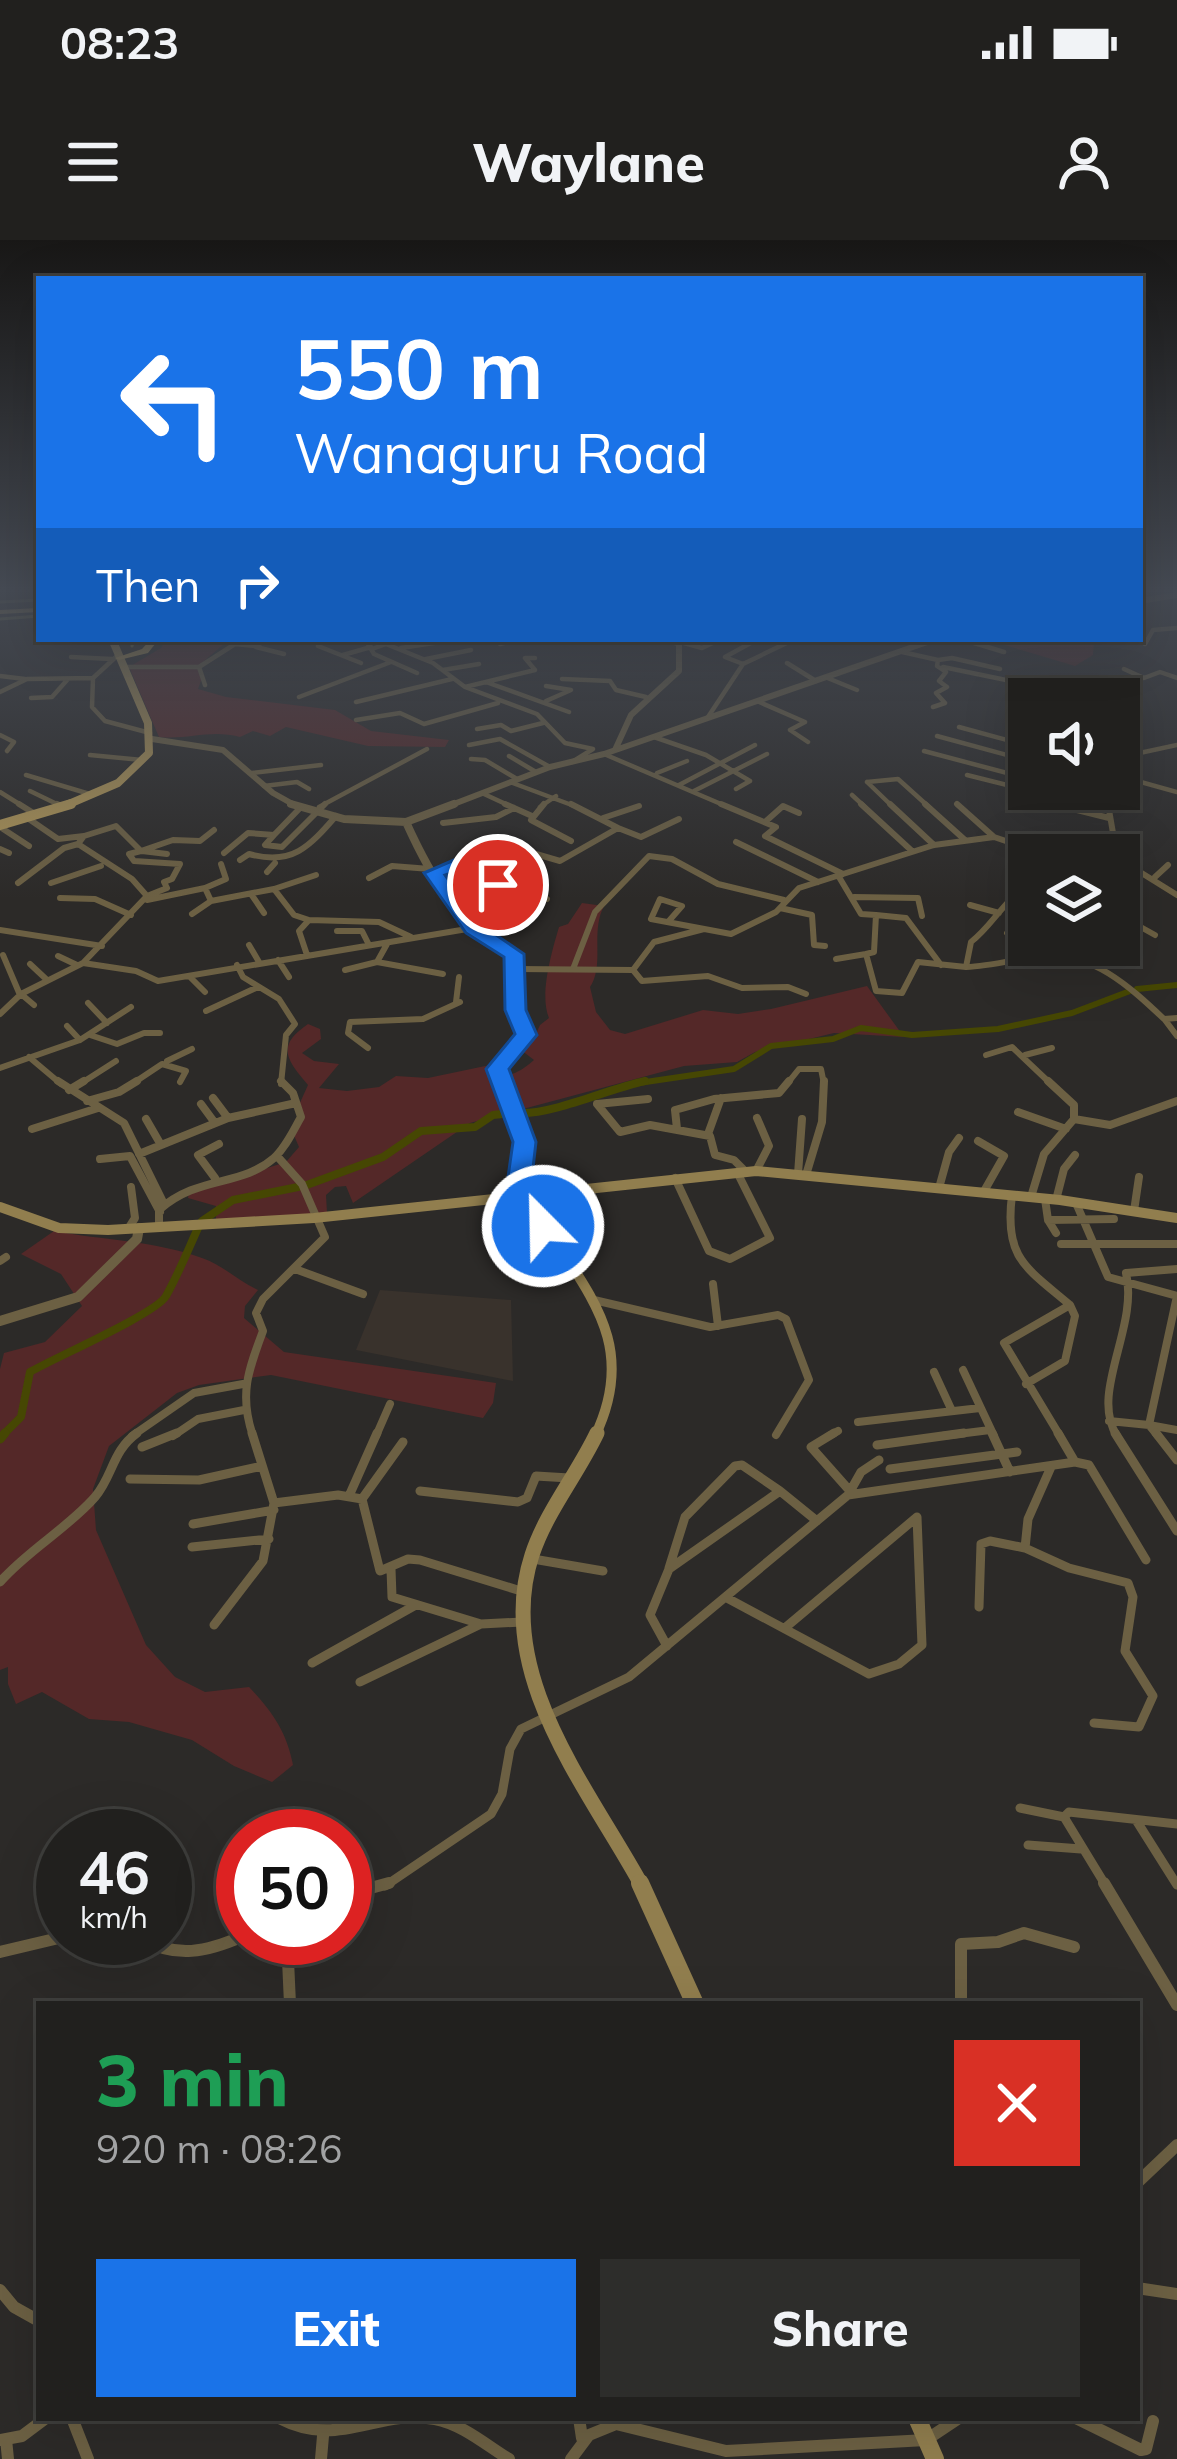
<!DOCTYPE html>
<html lang="en">
<head>
<meta charset="utf-8">
<style>
	body { margin:0; font-family:Mulish,sans-serif; background:#2d2d2b; color:#f1f3f6; height:100vh; display:flex; flex-direction:column; font-size:45px; white-space:nowrap }
	* { box-sizing:border-box; margin:0 }
	p { font-size:39px; color:#a2a3a4 }
	.icon { flex:none; width:66px; height:66px; fill:none; stroke:currentColor; stroke-width:2; stroke-linecap:round; stroke-linejoin:round }
	.map { position:relative; flex:1; overflow:hidden }
	.sheet { position:absolute; left:36px; top:1761px; width:1104px; height:420px; display:flex; flex-direction:column; background:#21201e; border-radius:0px; box-shadow:0 12px 48px #0002,0 0 0 3px #3e3e3c }
	.sheet>* { flex:none }
	.hud { position:absolute; left:36px; top:36px; width:1107px; height:366px; border-radius:0px; box-shadow:0 12px 48px #0002,0 0 0 3px #3e3e3c; background:#1a73e8; color:#fff; overflow:hidden }
	.fabs { position:absolute; left:1008px; top:438px; display:grid; gap:24px }
	.fabs a { display:grid; place-items:center; width:132px; height:132px; border-radius:0px; background:#21201e; box-shadow:0 12px 48px #0002,0 0 0 3px #3e3e3c; font-size:60px }
	.speed { position:absolute; left:36px; top:1569px; display:flex; gap:24px; font-size:60px; font-weight:700; text-align:center }
	.speed>* { display:grid; place-content:center; width:156px; height:156px; border-radius:50%; background:#21201e; box-shadow:0 12px 48px #0002,0 0 0 3px #3e3e3c; line-height:1 }
	.speed small { font-size:30px; font-weight:400 }
	.speed .limit { border:18px solid #d22; background:#fff; color:#111 }
	.pin { position:absolute; display:grid; place-items:center; width:102px; height:102px; color:#fff; margin:-51px; border:6px solid #fff; border-radius:50%; box-shadow:0 3px 12px #0007 }
	.me { position:absolute; width:132px; margin:-66px; rotate:337deg; stroke-linejoin:round; filter:drop-shadow(0 0 9px #0008) }
	.turn { display:flex; align-items:center; gap:42px; height:252px; padding:0 60px; font-size:54px }
	.turn .icon { width:156px; height:156px; stroke-width:2.5 }
	.turn b { display:block; font-size:84px; line-height:102px }
	.then { display:flex; align-items:center; height:114px; padding:0 60px; background:#0003; gap:24px; font-size:45px }
	.round { display:grid; place-items:center; flex:none; width:126px; height:126px; border-radius:0px; background:#2d2d2b }
	.head { display:flex; align-items:center; justify-content:space-between; height:204px; padding:0 60px }
	h1 { font-size:72px; font-weight:800; line-height:90px; color:#1e9e55 }
	.action { display:flex; gap:24px; margin-top:auto; padding:24px 60px }
	.action a { flex:1; height:138px; border-radius:0px; background:#1a73e8; color:#fff; font-size:48px; font-weight:800; line-height:138px; text-align:center }
	.action a+a { background:#2d2d2b; color:#f1f3f6 }
	.status { display:flex; justify-content:space-between; align-items:center; height:84px; padding:0 60px; background:#21201e; direction:ltr }
	.status svg { height:33px; fill:currentColor }
	header { display:flex; justify-content:space-between; align-items:center; height:156px; padding:0 60px; background:#21201e; font-size:54px; font-weight:800 }
	.map>svg:first-child { display:block }
</style>
</head>
<body>
<div class="status"><b>08:23</b><svg viewBox="0 0 49 12"><path d="M0 12V9h3v3zM5 12V6h3v6zM10 12V3h3v9zM15 12V0h3v12zM26 1h20v11H26zM47 4h2v5h-2z"/></svg></div>
<header><svg class="icon" aria-label="menu" viewBox="0 0 24 24"><path d="M4 6h16M4 12h16M4 18h16"/></svg>Waylane<svg class="icon" aria-label="person" viewBox="0 0 24 24"><circle cx="12" cy="8" r="4"/><path d="M4 21q1-7 8-7t8 7"/></svg></header>
<div class="map">
<svg width="1177" height="2219" viewBox="0 0 1177 2219">
	<rect width="100%" height="100%" fill="#2c2a28"/>
	<!-- built -->
	<path fill="#39322c" d="M380 1050 511 1060 513 1141 356 1110Z"/>
	<!-- green -->
	<path fill="#542828" d="M166 399 225 403 197 427 202 438 198 449 226 457 335 470 371 491 449 500 445 507 368 506 286 487 270 496 253 491 240 497C210 489 189 500 159 497L129 427 161 408Z
		M984 399H1090L1094 400 1093 415 1075 426Z
		M582 663 604 666C590 692 605 725 590 747L596 772 610 790 625 794 703 770 738 774 771 769 867 746 904 797 834 793 755 812 737 822 684 826 470 883 353 963 346 946 335 947 326 955 327 973 216 981V966L188 958 189 953 286 922 299 907 293 893 302 878 299 865 308 845C286 819 276 806 308 784L320 789 321 799 302 813 314 821 339 824 319 848 347 851 379 847 396 836 428 838 490 825 492 836C507 839 522 831 534 820L521 810 524 802 534 798 540 785 549 778C539 755 552 711 559 687L568 684Z
		M54 991C102 1000 156 1001 202 1018 223 1025 238 1041 258 1050L245 1066 244 1078 284 1112 496 1143 493 1163 483 1178 271 1135 199 1145 177 1153 109 1206 93 1249 96 1290 146 1405 175 1437 205 1452 249 1447C271 1470 287 1492 293 1525L272 1542 234 1526 192 1500 129 1482 89 1479 42 1452 16 1464 8 1444V1427L0 1430V1129L4 1113 45 1102 82 1066 61 1034 21 1014Z"/>
	<g fill="none" stroke-linecap="round" stroke-linejoin="round">
		<!-- stream -->
		<path stroke="#777747" stroke-width="3" d="M0 362 39 360
			M0 379 39 376
			M132 406 134 399"/>
		<!-- canal-far2 -->
		<path stroke="#464703" stroke-width="6" d="M1137 749 1177 745
			M632 844 734 829 771 806 833 799 861 788 912 795 998 789 1072 773 1130 751"/>
		<!-- canal-far1 -->
		<path stroke="#464703" stroke-width="8" d="M522 873C556 873 608 849 645 841
			M304 946 383 917 421 891 475 887 493 875 511 873
			M202 981 233 960 298 947
			M2 1196 21 1177 30 1132C56 1117 157 1073 166 1056 178 1035 188 1010 198 988"/>
		<!-- canal -->
		<path stroke="#464703" stroke-width="9" d="M0 1199 5 1193"/>
		<!-- minor-far4 -->
		<path stroke="#6c6043" stroke-width="4.5" d="M365 399 374 414 417 433
			M653 399 675 403
			M961 399 1004 412
			M677 401 702 408 721 399
			M500 404 519 399
			M1145 404 1153 390 1177 388
			M318 406 361 423
			M256 407 284 414
			M401 408 453 400
			M372 409 386 404 433 423 465 447 537 474 565 503 593 509 572 522
			M902 412 938 420 937 426 946 432 939 441 947 447 936 453 945 463 933 467
			M118 415 93 438 92 467 105 481 150 493
			M343 415 371 407
			M71 417 112 419
			M426 419 471 410
			M938 420 952 418 1000 429
			M787 423 816 441
			M743 424 725 417 758 399
			M123 427H199L235 404 255 406 270 399
			M199 427 205 445
			M943 427 1006 440
			M1124 429 1144 438 1160 432 1177 438
			M443 430 479 424
			M0 436 25 439
			M825 437 857 450
			M562 439 610 441 616 450 646 457
			M486 442 569 472
			M546 446 571 450 546 461
			M465 447 535 430 525 418H535
			M0 452 27 439 93 438
			M299 457 391 422
			M31 458 52 457 68 439
			M757 461 805 482 790 490 808 502
			M356 462 452 439
			M708 477 743 424 795 399
			M1029 477 1017 476 1008 487 1029 493
			M356 480 400 473 424 484 498 463
			M959 487 1029 506
			M477 489 501 485 511 491 543 483
			M0 495 14 502 7 511
			M937 496 1029 521
			M654 497 706 515 750 541 736 549
			M469 505 500 499 550 527
			M1177 505 1135 514 1130 539 1177 552
			M924 511 1026 538 1029 534
			M1119 512 1133 519
			M604 514 728 567
			M90 515 142 520
			M509 516 536 532
			M471 519 485 520 517 539
			M252 533 321 525
			M657 533 687 521
			M26 535 93 555
			M967 535 1011 546 1026 538
			M510 542 577 567
			M867 542 898 539 929 567
			M867 542 893 567
			M679 545 755 505
			M264 546 297 542 309 549
			M1081 549 1108 562
			M30 551 61 566
			M694 551 767 514
			M0 552 24 567
			M1026 553 1061 567
			M484 554 512 567
			M852 555 865 567
			M319 567 427 509
			M540 567 556 556
			M1109 567 1130 539 1119 533"/>
		<!-- minor-far3 -->
		<path stroke="#6c6043" stroke-width="6" d="M19 564 35 574
			M57 564 61 566
			M505 564 532 576
			M544 564 531 580 571 601
			M721 564 776 587 765 596 843 634
			M861 564 912 611
			M890 564 934 605
			M925 564 965 600
			M957 564 994 597
			M1053 564 1109 578
			M603 578 639 566
			M765 582 783 566 799 573
			M443 583 496 577 514 568
			M0 587 29 606
			M618 588 641 597 679 579
			M274 595 265 605 282 607 325 564
			M84 596 116 586 141 611 129 614 134 621 180 624 172 639 164 642 167 648 147 656
			M736 602 818 642
			M0 609 9 613
			M141 611 173 600 200 601 214 590
			M142 611 167 614
			M224 613 248 593 274 595 301 567
			M1090 615 1113 593 1108 564
			M1119 619 1177 655
			M240 620 249 614C292 626 309 607 336 576
			M472 621 501 640
			M221 624 226 639 205 648 211 661 274 649 294 675 309 680 299 691 307 715
			M456 627 495 645 517 641 547 659
			M267 632 275 623
			M434 633 512 607 560 621 618 588 571 564
			M839 637 861 674 876 675 874 712 866 714 876 751 902 753 918 722 966 727 971 702C994 684 1004 659 1029 646
			M1155 637 1168 625
			M369 638 392 626 430 629
			M18 643 64 608 78 604
			M51 643 101 626
			M274 649 316 635
			M251 654 264 673
			M854 657 918 658 922 676
			M60 658 95 659 131 675
			M1008 659 1029 670
			M147 660 205 648
			M970 665 999 673
			M780 668 812 675 814 705 825 706
			M192 674 211 661
			M876 675 906 678 941 725
			M1119 675 1155 695
			M309 680 379 682 411 697
			M668 682 682 666 660 659 651 679 731 694 776 672 799 648 934 605 994 597 1047 615
			M0 690 102 706
			M337 691H362L369 705
			M1007 693 1029 704
			M387 704 377 722 443 734
			M249 705 259 722
			M3 715 20 755
			M58 716 77 725
			M836 719 866 714
			M278 720 289 737
			M83 723 136 731 158 741 473 688
			M30 724 46 739
			M237 725 243 737 279 759 295 784 286 795 281 844
			M966 727C992 726 1016 719 1041 716 1092 711 1130 747 1164 779L1177 778
			M517 729 633 730 654 702 704 689
			M573 729 595 672 649 616 672 619 718 644 784 660
			M345 730 377 722
			M633 730 642 741 708 736 742 748 788 747 806 754
			M189 736 205 752
			M21 754 34 765
			M456 762 459 737
			M88 763 107 783
			M206 771 258 747
			M0 774 21 754 83 723 147 656 132 639 78 604 84 596 58 599 26 577
			M1165 780 1177 796
			M67 786 80 800
			M90 795 117 804 144 793H160
			M368 808 348 793 350 782 423 779 460 762
			M986 815 1012 807 1051 844
			M1025 815 1052 808
			M29 817 61 844
			M167 821 192 809
			M0 828 80 800 131 767
			M80 844 116 821
			M132 844 162 824 186 831 180 842
			M787 844 799 829H821L824 844"/>
		<!-- minor-far2 -->
		<path stroke="#6c6043" stroke-width="8" d="M58 841 124 883 164 964
			M69 850 84 841
			M213 858 228 878
			M648 859 597 864 620 892 650 885 710 896 715 915 734 920 745 931
			M87 861 119 852 137 841
			M201 864 215 883
			M1018 872 1066 889
			M146 879 161 905
			M1074 879 1110 885 1177 861
			M32 889 98 868
			M677 889 675 870 714 859 779 853 789 841
			M708 894 721 858
			M978 901 1004 916 983 953
			M139 914 228 878 296 863
			M100 919 130 916 160 972
			M756 931 769 906 757 878
			M798 934 802 879
			M806 935 822 882 824 841
			M215 938 198 915 219 904
			M675 938 709 1011 730 1019 770 998 738 934
			M939 948 949 912 959 898
			M1012 955C1004 1018 1025 1027 1070 1065L1004 1103 1060 1196
			M1031 957 1044 914 1074 879V865L1048 841
			M1045 959 1048 980 1056 993
			M1056 960 1064 929 1075 915
			M1076 963 1108 1037 1177 1056
			M1134 971 1139 937
			M1048 980 1114 979
			M159 987V970C198 935 241 947 274 918 286 907 293 891 301 877L293 853 281 841
			M128 989 135 978 131 947
			M1061 1004H1177
			M0 1021 6 1017
			M295 1029 363 1054
			M713 1044 718 1086
			M594 1060 710 1087 778 1075 786 1079 809 1140 776 1195
			M963 1130 994 1196
			M934 1132 952 1171
			M1026 1144 1065 1121 1075 1076 1070 1065
			M1109 1181 1149 1185 1177 1056
			M858 1182 980 1168
			M1149 1185 1158 1196
			M1149 1185 1177 1190
			M132 1196 194 1153 243 1144
			M173 1196 198 1179 244 1170
			M253 1196C239 1155 248 1131 263 1091L256 1073 263 1059 325 997 302 944 277 916
			M376 1196 390 1164
			M829 1196 838 1191
			M942 1196 990 1190
			M1117 1196C1089 1153 1139 1087 1126 1033L1177 1029"/>
		<!-- minor-far1 -->
		<path stroke="#6c6043" stroke-width="9" d="M252 1193 274 1263 338 1255 362 1259 380 1331 408 1319 420 1320 521 1351
			M834 1193 811 1207 850 1251
			M992 1193 1010 1232
			M1115 1193 1177 1291
			M1156 1193 1177 1220
			M877 1205 964 1193
			M142 1207 177 1193
			M1075 1222 1089 1225 1146 1320
			M1051 1227 1028 1279 1025 1308 1069 1328 1128 1343 1133 1357 1125 1411 1153 1456 1139 1487 1094 1483
			M890 1229 1017 1212
			M130 1239 199 1240 262 1226
			M420 1251 518 1262 527 1258 536 1236 569 1238
			M848 1255 1075 1222 1058 1193
			M349 1256 377 1193
			M362 1259 403 1202
			M193 1284 274 1270
			M192 1307 269 1299
			M533 1319 603 1331
			M669 1328 685 1277 735 1226 742 1225 780 1251
			M391 1329 392 1357 481 1384 522 1382
			M0 1342C28 1310 68 1288 95 1257 113 1236 112 1211 137 1193
			M727 1358 869 1434 899 1424 922 1405 917 1277 786 1387
			M979 1367 981 1304 990 1301 1025 1308
			M214 1385 263 1321 274 1263
			M667 1406 650 1375 669 1329 780 1251 817 1281
			M312 1423 414 1366
			M360 1442 481 1384
			M1020 1568 1064 1577 1069 1572 1177 1584
			M1064 1577 1106 1646
			M1136 1580 1177 1645
			M1028 1605 1081 1609
			M385 1646 491 1574 502 1554 510 1509 521 1489 629 1437 848 1255 861 1232 879 1220"/>
		<!-- minor -->
		<path stroke="#6c6043" stroke-width="12" d="M1104 1643 1177 1765
			M345 1655 389 1643
			M141 1698C176 1719 207 1712 243 1696
			M287 1698 290 1764
			M0 1712 63 1697
			M961 1764V1704L998 1702 1024 1693 1074 1707
			M1137 1943 1177 1905
			M1137 2048 1177 2054
			M0 2050 14 2067 39 2081
			M72 2178 88 2219
			M279 2178C340 2210 376 2168 435 2179 462 2184 486 2205 509 2219
			M579 2178 582 2198
			M1076 2178 1141 2210 1146 2209 1153 2181
			M6 2199 8 2219
			M0 2200 22 2196 46 2178
			M321 2219 323 2196
			M571 2219 589 2195 616 2184 726 2211 926 2200 959 2178"/>
		<!-- tertiary-far2 -->
		<path stroke="#6c6043" stroke-width="6" d="M1140 361 1177 355
			M152 499 223 510 273 553 298 567
			M615 510 631 475 679 431V404L670 399
			M446 567 550 527 604 514 936 399"/>
		<!-- tertiary-far1 -->
		<path stroke="#6c6043" stroke-width="8" d="M291 564 344 579 406 582C435 646 455 676 514 714L516 770 526 795 497 828 503 844
			M406 582 454 564"/>
		<!-- tertiary -->
		<path stroke="#6c6043" stroke-width="10" d="M502 841 524 903 520 931 528 954
			M0 1081 78 1057 137 999 139 988"/>
		<!-- secondary-far2 -->
		<path stroke="#917e4e" stroke-width="10" d="M528 954C572 1041 645 1092 595 1196
			M0 967 59 988 108 990 314 978 756 931 1060 960 1177 978"/>
		<!-- secondary-far1 -->
		<path stroke="#917e4e" stroke-width="15" d="M597 1193C577 1235 546 1272 532 1315 493 1434 589 1549 642 1646"/>
		<!-- secondary -->
		<path stroke="#917e4e" stroke-width="18" d="M640 1643 695 1764
			M917 2178 935 2219"/>
		<!-- primary-far1 -->
		<path stroke="#ae9456" stroke-width="8" d="M62 567 118 543 149 513 148 483 112 399"/>
		<!-- primary -->
		<path stroke="#ae9456" stroke-width="10" d="M0 585 71 564"/>
		<!-- motorway -->
		<path fill="#c8a95c" fill-rule="evenodd" d="M39 368V372L0 374V370Z
			M151 399H159L148 413 119 420 115 418 142 409Z"/>
	</g>
	<!-- sky -->
	<linearGradient id="sky" x2="0" y2="1"><stop stop-color="#181716"/><stop offset="0.53" stop-color="#454a53"/><stop offset="1" stop-color="#454a53" stop-opacity="0"/></linearGradient>
	<rect width="1177" height="659" fill="url(#sky)"/>
	<!-- route -->
	<path fill="#1a73e8" stroke="#114b97" stroke-width="3" d="M454 620 508 645 498 651 454 632 445 635 480 684 524 714 526 770 537 795 509 829 536 902 532 937 555 986 543 994 530 986 508 937 513 902 486 829 515 794 505 770 504 717 466 693 424 633Z"/>
</svg>
<div class="fabs">
<a><svg class="icon" aria-label="sound" viewBox="0 0 24 24"><path d="M4 9h4l5-4v14l-5-4H4zM17 9q2 3 0 6"/></svg></a>
<a><svg class="icon" aria-label="layers" viewBox="0 0 24 24"><path d="M12 4l9 5-9 5-9-5zM3 14l9 5 9-5"/></svg></a>
</div>
<div class="speed"><div>46<small>km/h</small></div><div class="limit">50</div></div>
<div class="pin" style="left:498px;top:645px;background:#d93025"><svg class="icon" aria-label="arrive" viewBox="0 0 24 24"><path d="M6 21V4h12l-3 4 3 4H6"/></svg></div>
<svg class="me" style="left:543px;top:986px" viewBox="-20 -20 40 40"><circle r="17" fill="#1a73e8" stroke="#fff" stroke-width="3"/><path d="M0-11L8 9 0 5-8 9z" fill="#fff"/></svg>
<div class="hud">
<div class="turn"><svg class="icon" aria-label="left" viewBox="0 0 24 24"><path d="M17 20v-9H6M10 6l-5 5 5 5"/></svg><div><b>550 m</b>Wanaguru Road</div></div>
<div class="then">Then<svg class="icon" aria-label="right" viewBox="0 0 24 24"><path d="M7 20v-9h11M14 6l5 5-5 5"/></svg></div>
</div>
<section class="sheet">
<div class="head"><div><h1>3 min</h1><p>920 m · 08:26</p></div><a class="round" style="background:#d93025;color:#fff"><svg class="icon" aria-label="close" viewBox="0 0 24 24"><path d="M6 6l12 12M18 6L6 18"/></svg></a></div>
<div class="action"><a>Exit</a><a>Share</a></div>
</section>
</div>
</body>
</html>
